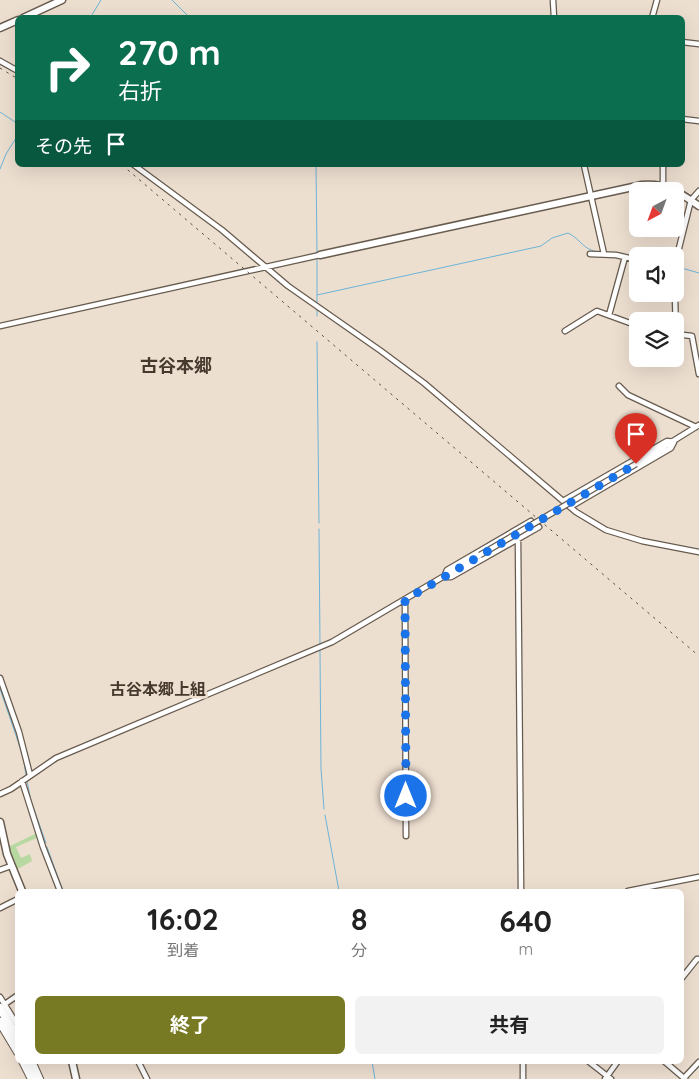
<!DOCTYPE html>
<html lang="ja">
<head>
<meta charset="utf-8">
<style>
	body { margin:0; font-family:Quicksand,"Noto Sans JP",sans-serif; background:#f2f2f2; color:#222; height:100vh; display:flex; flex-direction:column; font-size:19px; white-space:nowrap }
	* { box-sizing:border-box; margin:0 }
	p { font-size:16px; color:#767676 }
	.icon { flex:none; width:28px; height:28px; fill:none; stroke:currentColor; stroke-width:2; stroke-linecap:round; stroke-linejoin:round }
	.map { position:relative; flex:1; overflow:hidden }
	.sheet { position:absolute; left:15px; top:889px; width:669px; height:175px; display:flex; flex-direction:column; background:#fff; border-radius:8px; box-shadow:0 5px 20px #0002 }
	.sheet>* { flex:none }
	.hud { position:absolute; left:15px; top:15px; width:670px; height:152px; border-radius:8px; box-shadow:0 5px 20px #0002; background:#0b6e4f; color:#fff; overflow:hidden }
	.needle { width:32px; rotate:221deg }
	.fabs { position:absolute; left:629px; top:182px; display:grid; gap:10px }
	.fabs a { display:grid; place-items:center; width:55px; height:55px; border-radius:8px; background:#fff; box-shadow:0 5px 20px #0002; font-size:25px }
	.pin { position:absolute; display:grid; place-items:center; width:42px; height:42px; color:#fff; margin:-51px -21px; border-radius:50% 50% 50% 0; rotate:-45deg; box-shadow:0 0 5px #0007 }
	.pin .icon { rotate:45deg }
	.me { position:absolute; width:55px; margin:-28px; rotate:0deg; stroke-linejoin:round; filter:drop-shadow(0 0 4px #0008) }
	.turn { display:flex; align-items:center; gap:18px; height:105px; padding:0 20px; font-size:22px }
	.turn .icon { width:65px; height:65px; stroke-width:2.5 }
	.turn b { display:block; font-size:35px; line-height:42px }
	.then { display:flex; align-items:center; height:48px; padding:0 20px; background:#0003; gap:10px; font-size:19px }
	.eta { display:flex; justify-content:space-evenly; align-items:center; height:85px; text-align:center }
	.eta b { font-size:30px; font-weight:700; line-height:35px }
	.primary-button { display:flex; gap:10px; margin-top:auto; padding:10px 20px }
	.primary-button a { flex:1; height:58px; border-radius:8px; background:#777a22; color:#fff; font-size:20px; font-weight:700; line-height:58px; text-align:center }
	.primary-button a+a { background:#f2f2f2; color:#222 }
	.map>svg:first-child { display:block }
</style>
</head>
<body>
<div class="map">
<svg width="699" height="1079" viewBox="0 0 699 1079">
	<rect width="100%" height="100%" fill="#eddfd0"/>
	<!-- green -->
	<path fill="#b8d8a1" d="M37 833 39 837 16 847 21 858 30 854 32 861 16 870 8 847Z"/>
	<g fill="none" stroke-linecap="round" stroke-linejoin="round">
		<!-- stream -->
		<path stroke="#6db3d7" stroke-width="1" d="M172 0 190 18
			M90 18 101 0
			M0 112 18 124
			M316 165 317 254
			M0 169 6 154 18 135
			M317 258V304
			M678 267 699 273
			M317 295 541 246 552 238 568 233C581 239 583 251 600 252
			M317 316V310
			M317 342 319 523
			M319 529 320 644
			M320 651 321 769 324 809
			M0 689 23 756 26 775
			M27 781 31 801 46 843
			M325 815 339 891
			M47 847 63 891
			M372 1061 375 1079
			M688 1077 699 1067"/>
		<defs>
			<path id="street" d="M553 0 554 18
				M652 18 657 0
				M682 42 699 44
				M0 61 18 71
				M682 119 699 121
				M134 165 222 230 288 286 381 351 424 383 576 512 606 530 642 541 699 552
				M584 165 604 254
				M663 185V165
				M590 254 616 255 638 260
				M609 315 625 257
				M0 326 320 255
				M565 331 597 311 638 326
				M675 334 692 336 699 374
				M676 334 675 297 678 252 691 200 699 191
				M619 386 628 395 696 427
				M636 464 699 425
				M563 501 667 441 674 442
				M570 507 671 448 674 442
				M531 521 447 570 444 577H451L539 527
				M518 539 521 891
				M405 600 406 836
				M0 678 19 732 30 775
				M22 781 43 847 60 891
				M0 794 11 789 56 758 332 642 480 555
				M0 870 11 866
				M628 891 699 877
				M0 908 18 899
				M681 979 697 959H699
				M0 997 18 1026
				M5 1004 18 995
				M138 1061 147 1079
				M523 1061V1079
				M588 1061 611 1079
				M664 1061 685 1079
				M684 1078 699 1062
				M605 1079 618 1061"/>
			<path id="secondary" d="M23 18 62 0
				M0 28 18 20
				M320 255 642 185C667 183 679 192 699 206
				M0 822 7 854 22 891
				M72 1061 76 1079"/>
			<path id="highway" d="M0 1008 18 1038
				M0 1022 18 1052
				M23 1061 32 1079
				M31 1061 39 1079"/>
		</defs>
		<!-- street casing -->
		<use href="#street" stroke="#675b4e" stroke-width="7"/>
		<!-- secondary casing -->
		<use href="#secondary" stroke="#675b4e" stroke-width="9"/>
		<!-- highway casing -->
		<use href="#highway" stroke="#675b4e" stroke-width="10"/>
		<!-- street -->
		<use href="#street" stroke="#fff" stroke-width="4.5"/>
		<!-- secondary -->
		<use href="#secondary" stroke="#fff" stroke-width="6"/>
		<!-- highway -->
		<use href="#highway" stroke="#fff" stroke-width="8"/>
		<!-- rail -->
		<path stroke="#565048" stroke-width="1" stroke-dasharray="2.5 5" stroke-linecap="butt" d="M0 68 18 79
			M122 165 699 656"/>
		<defs>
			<path id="street-bridge" d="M480 555 636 464"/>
		</defs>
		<!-- street-bridge casing -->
		<use href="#street-bridge" stroke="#675b4e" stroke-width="7" stroke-linecap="butt"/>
		<!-- street-bridge -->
		<use href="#street-bridge" stroke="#fff" stroke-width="4.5"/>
	</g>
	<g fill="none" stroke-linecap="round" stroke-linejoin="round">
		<!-- route -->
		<path stroke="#1a73e8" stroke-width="9" stroke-dasharray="0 16.2" d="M406 796 405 600 636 464"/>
	</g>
	<g text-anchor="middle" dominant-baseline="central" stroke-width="5" stroke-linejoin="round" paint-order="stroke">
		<!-- neighbourhood labels -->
		<g font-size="16" font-weight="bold" fill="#463a2e" stroke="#eddfd0">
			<text x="158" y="689">古谷本郷上組</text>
		</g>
		<!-- quarter labels -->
		<g font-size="18" font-weight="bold" fill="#463a2e" stroke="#eddfd0">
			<text x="176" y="365">古谷本郷</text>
		</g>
	</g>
</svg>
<div class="fabs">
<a><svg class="needle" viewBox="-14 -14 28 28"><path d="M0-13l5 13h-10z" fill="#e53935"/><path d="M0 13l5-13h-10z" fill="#767676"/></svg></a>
<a><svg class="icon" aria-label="sound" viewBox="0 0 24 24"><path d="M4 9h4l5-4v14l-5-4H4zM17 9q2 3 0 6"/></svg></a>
<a><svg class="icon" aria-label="layers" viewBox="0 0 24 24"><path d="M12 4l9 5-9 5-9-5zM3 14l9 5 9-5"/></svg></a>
</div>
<div class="pin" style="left:636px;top:464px;background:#d93025"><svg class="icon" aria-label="arrive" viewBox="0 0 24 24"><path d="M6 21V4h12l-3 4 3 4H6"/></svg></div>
<svg class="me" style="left:406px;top:796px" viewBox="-20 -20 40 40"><circle r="17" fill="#1a73e8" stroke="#fff" stroke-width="3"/><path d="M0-11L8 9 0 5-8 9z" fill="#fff"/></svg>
<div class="hud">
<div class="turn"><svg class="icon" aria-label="right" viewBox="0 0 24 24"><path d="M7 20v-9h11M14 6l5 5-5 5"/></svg><div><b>270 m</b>右折</div></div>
<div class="then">その先<svg class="icon" aria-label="arrive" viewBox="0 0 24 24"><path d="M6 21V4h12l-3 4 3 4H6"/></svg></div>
</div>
<section class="sheet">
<div class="eta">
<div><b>16:02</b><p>到着</p></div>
<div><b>8</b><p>分</p></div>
<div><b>640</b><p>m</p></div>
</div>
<div class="primary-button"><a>終了</a><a>共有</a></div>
</section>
</div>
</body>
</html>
